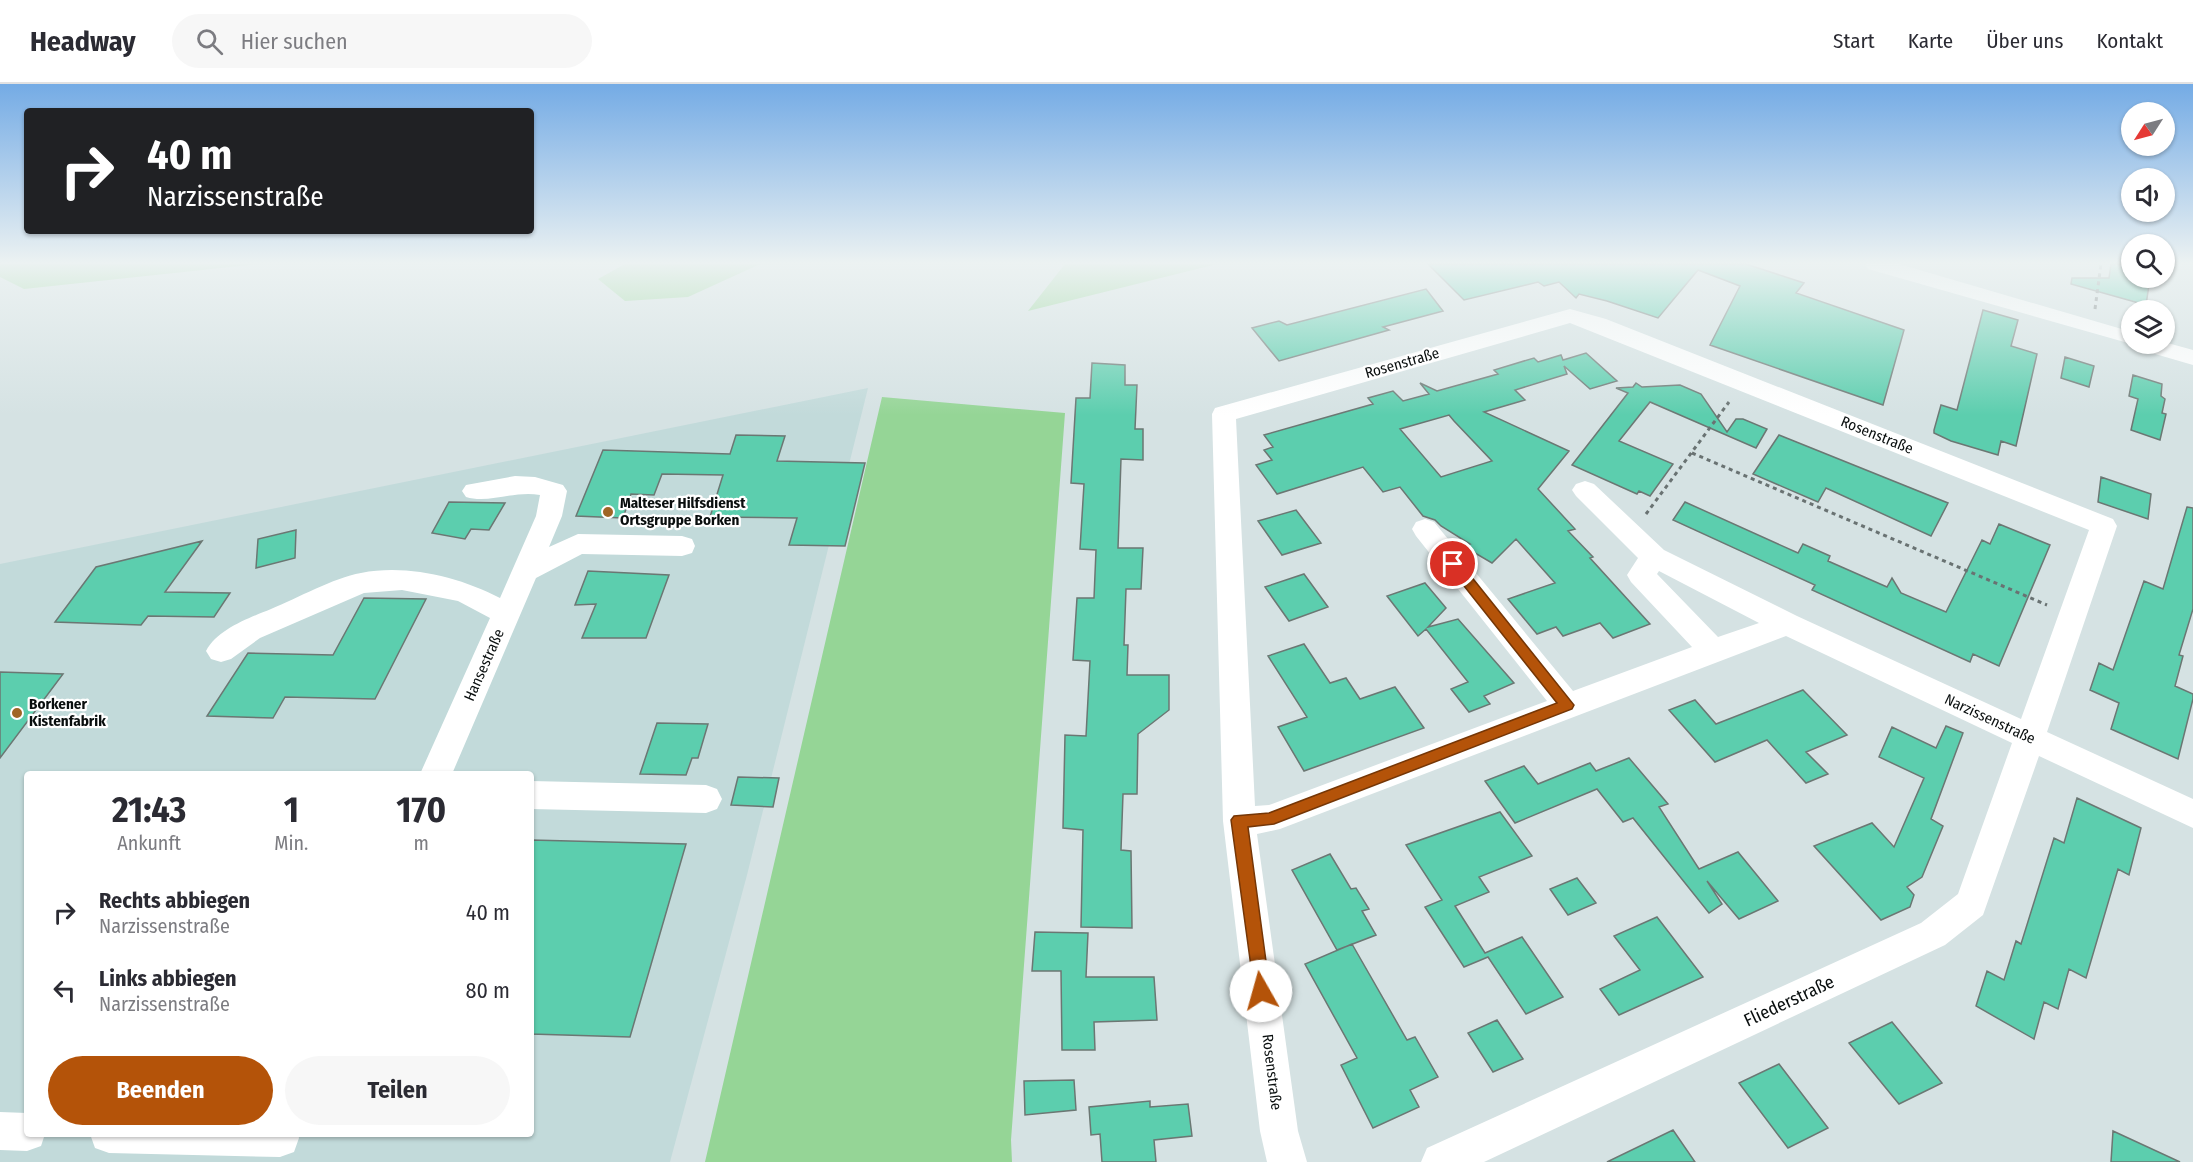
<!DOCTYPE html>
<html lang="de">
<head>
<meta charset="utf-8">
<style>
	body { margin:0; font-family:"Fira Sans Condensed",sans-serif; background:#f7f7f7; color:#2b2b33; height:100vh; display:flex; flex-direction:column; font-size:22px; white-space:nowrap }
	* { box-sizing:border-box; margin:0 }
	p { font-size:20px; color:#7c7c81 }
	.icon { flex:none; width:33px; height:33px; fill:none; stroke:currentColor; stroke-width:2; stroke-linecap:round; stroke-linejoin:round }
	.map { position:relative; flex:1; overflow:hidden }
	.sheet { position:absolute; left:24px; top:687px; width:510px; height:366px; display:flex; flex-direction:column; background:#fff; border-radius:6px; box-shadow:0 2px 4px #0004 }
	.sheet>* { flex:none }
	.guide { position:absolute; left:24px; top:24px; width:510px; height:126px; border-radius:6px; box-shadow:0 2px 4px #0004; background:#202124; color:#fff; overflow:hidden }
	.needle { width:39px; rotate:234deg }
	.buttons { position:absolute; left:2121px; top:18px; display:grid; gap:12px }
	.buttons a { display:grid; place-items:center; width:54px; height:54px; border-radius:50%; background:#fff; box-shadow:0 2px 4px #0004; font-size:30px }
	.pin { position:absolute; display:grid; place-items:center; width:51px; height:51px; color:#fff; margin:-26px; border:3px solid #fff; border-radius:50%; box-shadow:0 2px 6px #0007 }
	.me { position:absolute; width:66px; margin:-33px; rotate:353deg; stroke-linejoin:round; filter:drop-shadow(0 0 4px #0008) }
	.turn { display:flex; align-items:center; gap:21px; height:126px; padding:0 24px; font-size:27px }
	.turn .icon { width:78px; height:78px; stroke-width:2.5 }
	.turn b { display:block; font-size:42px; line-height:51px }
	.eta { display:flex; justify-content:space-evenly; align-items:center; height:102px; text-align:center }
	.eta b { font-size:36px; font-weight:700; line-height:42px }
	.button { display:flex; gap:12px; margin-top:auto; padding:12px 24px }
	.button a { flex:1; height:69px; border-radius:36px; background:#b45309; color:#fff; font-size:24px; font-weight:700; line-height:69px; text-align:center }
	.button a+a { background:#f7f7f7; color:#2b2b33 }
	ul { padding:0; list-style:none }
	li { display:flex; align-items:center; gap:18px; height:78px; padding:0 24px }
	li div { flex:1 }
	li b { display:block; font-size:22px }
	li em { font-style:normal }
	header { display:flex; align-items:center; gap:36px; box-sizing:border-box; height:84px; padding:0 30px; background:#fff; border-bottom:2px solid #e1e1e2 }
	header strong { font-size:28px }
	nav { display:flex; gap:33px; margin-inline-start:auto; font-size:21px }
	.search { width:420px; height:54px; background:#f7f7f7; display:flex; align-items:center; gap:15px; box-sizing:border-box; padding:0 21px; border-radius:33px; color:#7c7c81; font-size:22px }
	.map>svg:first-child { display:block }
</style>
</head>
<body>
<header>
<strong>Headway</strong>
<div class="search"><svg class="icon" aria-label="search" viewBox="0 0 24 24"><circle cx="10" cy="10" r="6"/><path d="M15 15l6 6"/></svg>Hier suchen</div>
<nav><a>Start</a><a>Karte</a><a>Über uns</a><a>Kontakt</a></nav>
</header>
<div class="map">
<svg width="2193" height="1078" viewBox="0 0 2193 1078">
	<rect width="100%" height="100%" fill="#d5e2e3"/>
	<!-- built -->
	<path fill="#c2dada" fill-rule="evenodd" d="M868 304 747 791 670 1078H0V480ZM27 690H531V1050H27Z"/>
	<!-- green -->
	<path fill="#95d596" d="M0 180H259L24 205 0 193Z
		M625 180H772L758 181 688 213 625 217 598 195Z
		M1065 180H1217L1028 227Z
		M882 313 1065 329 1011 1056 1012 1078H705Z"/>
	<!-- building -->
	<path fill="#5cceae" stroke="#6b7773" stroke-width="1.5" fill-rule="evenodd" d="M1428 180H1746L1804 199 1796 209 1904 246 1883 321 1710 261 1740 202 1698 186 1658 234 1607 217 1579 210 1576 214 1559 198 1544 202 1538 198 1464 216Z
		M2111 180H2132V194H2150L2146 221 2071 200 2072 194H2109Z
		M1426 205 1443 227 1383 243 1389 246 1279 277 1252 244 1279 237 1287 241Z
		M1983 226 2018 236 2011 262 2037 270 2016 362 2001 357 1998 371 1951 357 1934 349V346L1941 321 1957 326Z
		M1586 269 1617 297 1590 305 1564 282 1567 290 1515 306 1525 316 1484 328 1569 367 1538 405 1575 445 1568 447 1593 473 1590 474 1650 540 1613 554 1600 539 1563 552 1556 543 1537 550 1508 515 1555 499 1516 455 1492 479 1463 462 1470 460 1441 442 1435 436 1423 432 1400 403 1383 408 1363 383 1277 410 1256 381 1272 376 1264 366 1273 363 1264 351 1373 320 1368 314 1393 307 1403 317 1429 310 1420 299 1437 307 1498 290 1494 286 1534 274 1538 278 1561 271 1563 276ZM1449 331 1454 337 1492 377 1441 393 1400 345Z
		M2065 273 2094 282 2089 303 2061 294Z
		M1092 279 1125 281V301H1137L1135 345H1143V376L1121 375 1118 464H1143L1141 505H1126L1124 561H1128L1127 591H1169V626L1138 650 1137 710H1123L1121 766 1131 767 1132 844 1081 843 1083 746 1063 744 1065 651 1086 652 1090 577 1073 576 1077 514H1094L1096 466 1080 465 1084 400 1071 399 1076 314H1090Z
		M2133 291 2162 300 2161 312 2165 315 2162 329 2166 330 2160 356 2131 346 2138 315 2129 312Z
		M1636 299 1642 303 1680 301 1701 310 1727 348 1736 335H1743L1767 345 1756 364 1650 318 1619 357 1673 380 1650 412 1639 407 1637 410 1572 381 1628 309 1616 304 1633 303Z
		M736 351 785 352 777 377 865 379 845 462 789 461 797 434 710 433 723 391 662 390 654 411 631 410 623 434 576 432 603 366 730 370Z
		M1779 351 1948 419 1931 452 1826 404 1818 418 1753 390Z
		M2101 393 2151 410 2148 435 2098 418Z
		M449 418 505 419 489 446 471 445 465 455 432 449Z
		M1685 418 1798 469 1803 460 1830 472 1828 477 1887 503 1892 494 1901 509 1946 528 1982 456 1990 460 1999 440 2050 461 1999 582 1973 570 1970 578 1812 506 1815 501 1673 436Z
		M2187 423 2193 424V525L2179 571 2183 572 2175 602 2193 610V615L2178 675 2111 645 2119 619 2090 606 2099 579 2113 586 2144 497 2163 505Z
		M1296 426 1321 459 1282 471 1258 437Z
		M296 446 295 474 256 484 258 455Z
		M202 457 165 508 230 509 214 533 148 532 141 541 55 538 96 483Z
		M588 487 669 491 646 554H582L596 520 575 521Z
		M1304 490 1328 523 1289 537 1265 503Z
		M1425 499 1446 524 1428 543 1458 535 1514 599 1484 612 1490 620 1469 628 1451 605 1468 598 1426 545 1418 552 1387 512Z
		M364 514 426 515 375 615 285 613 273 634 207 632 248 569 333 571Z
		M1304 560 1330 599 1346 594 1360 615 1395 603 1424 644 1304 687 1278 643 1307 633 1268 572Z
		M0 588 63 590 0 674Z
		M1803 606 1847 651 1806 668 1828 690 1806 699 1767 656 1715 678 1669 626 1695 616 1716 640Z
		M657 639 708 640 698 674H692L686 691 640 690Z
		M1946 642 1963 649 1931 735 1943 742 1922 793 1907 803 1914 811 1910 823 1881 836 1814 762 1872 739 1894 763 1924 694 1879 673 1892 643 1936 664Z
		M1629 674 1668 720 1659 723 1699 785 1738 768 1778 817 1739 835 1707 797 1722 820 1709 829 1633 734 1623 738 1597 705 1515 739 1485 697 1524 682 1538 700 1590 679 1596 687Z
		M738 693 779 694 773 723 731 721Z
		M2077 714 2141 744 2129 791 2118 785 2086 894 2069 885 2058 925 2044 918 2034 955 1976 922 1987 887 2004 896 2016 857 2021 860 2054 754 2064 759Z
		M1500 728 1532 772 1479 793 1489 808 1455 822 1485 869 1522 853 1563 913 1526 930 1488 873 1464 883 1425 823 1442 816 1406 761Z
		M531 756 686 760 630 953 531 950Z
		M1330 770 1351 805 1356 804 1369 825 1362 827 1376 851 1337 866 1292 786Z
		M1577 794 1596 819 1568 831 1550 805Z
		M1657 833 1703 893 1619 931 1600 905 1640 886 1614 852Z
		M1035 848 1088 849 1086 893H1154L1157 936 1094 938 1095 966H1062L1061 887H1032Z
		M1352 860 1407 956 1415 953 1438 993 1410 1006 1419 1023 1373 1044 1341 981 1357 974 1305 880Z
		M1497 936 1523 975 1493 988 1468 949Z
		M1892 938 1942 999 1899 1020 1849 959Z
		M1779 980 1828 1044 1788 1064 1739 999Z
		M1074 996 1076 1026 1025 1031 1024 997Z
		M1150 1017V1023L1188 1020 1192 1052 1154 1056 1156 1078H1102L1100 1050 1091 1051 1089 1023Z
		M1673 1046 1695 1078H1607Z
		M2113 1047 2180 1078H2111Z"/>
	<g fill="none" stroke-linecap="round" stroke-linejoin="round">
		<!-- path -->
		<path stroke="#697272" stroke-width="3" stroke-dasharray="4 4" stroke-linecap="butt" d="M2095 225 2101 180
			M1692 369 2047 521
			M1646 430 1729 318"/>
		<!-- minor -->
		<path fill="#fff" fill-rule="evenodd" d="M1865 180H1899L2132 248V260L2164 258 2193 266V281L2138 265 2135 261 1868 185Z
			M1570 225 1606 235 2113 435 2117 442 2047 648 2193 715V744L2039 672 1983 831 1945 861 1484 1078H1421L1427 1064 1921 839 1958 810 2012 659 1786 552 1280 745 1257 750 1298 1047 1307 1078H1267L1260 1047 1223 737 1212 330 1215 324ZM1570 239 2089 446 2021 635 1797 532 1664 466 1594 400 1585 397 1576 400 1572 406 1576 412 1638 474 1627 491 1631 498 1692 563 1573 607 1434 438 1425 435 1416 438 1412 445 1416 452 1547 617 1269 721 1255 722 1236 335ZM1659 487 1759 539 1718 553 1657 490Z
			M515 392 535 393 563 401 567 407 562 432 549 463 578 450 682 452 692 455 695 462 692 469 682 472 582 470 536 494 452 690H420L490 534 458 517 402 506 364 509 260 554 231 575 221 578 211 575 206 567C218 545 249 534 271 525 298 514 333 494 361 489 407 480 459 493 500 514L536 432 540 411C515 406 489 420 466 413L462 407 466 401Z
			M531 697 706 701 717 705 722 715 717 725 706 729 531 725Z
			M0 1028 27 1029V1050H45L41 1062 27 1067 0 1066Z
			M90 1050H298L299 1054 294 1068 280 1073 109 1069 95 1064Z"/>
	</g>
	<!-- sky -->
	<linearGradient id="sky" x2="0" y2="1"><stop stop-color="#74abe5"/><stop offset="0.54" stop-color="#ecf2f2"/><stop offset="1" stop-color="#ecf2f2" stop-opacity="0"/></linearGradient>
	<rect width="2193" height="331" fill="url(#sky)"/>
	<!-- route -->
	<path fill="#b45309" stroke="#753606" stroke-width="1.5" d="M1453 475 1458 476 1574 621 1572 625 1274 740 1248 743 1270 907 1267 912 1261 915 1255 912 1231 736 1234 732 1269 729 1557 619 1449 483 1447 480Z"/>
	<!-- markers -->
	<g fill="#a06525" stroke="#fff" stroke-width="2">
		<circle cx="608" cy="428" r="6"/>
		<circle cx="17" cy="629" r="6"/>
	</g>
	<g text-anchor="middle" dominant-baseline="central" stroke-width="4.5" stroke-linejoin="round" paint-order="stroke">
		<!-- street labels -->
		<g font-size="15" fill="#090e0e" stroke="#fff">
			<text transform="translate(1402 279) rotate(-16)">Rosenstraße</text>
			<text transform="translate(1877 351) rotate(22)">Rosenstraße</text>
			<text transform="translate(484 581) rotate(-66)">Hansestraße</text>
			<text transform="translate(1990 635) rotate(25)">Narzissenstraße</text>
			<text transform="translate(1272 988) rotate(83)">Rosenstraße</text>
		</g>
		<!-- poi labels -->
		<g font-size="15" font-weight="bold" fill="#090e0e" stroke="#fff" text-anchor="start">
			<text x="620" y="419">Malteser Hilfsdienst<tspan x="620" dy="17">Ortsgruppe Borken</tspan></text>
			<text x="29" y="620">Borkener<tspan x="29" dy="17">Kistenfabrik</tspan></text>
		</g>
		<!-- near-street labels -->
		<g font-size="18" fill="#090e0e" stroke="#fff">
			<text transform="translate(1789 917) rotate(-25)">Fliederstraße</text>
		</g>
	</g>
</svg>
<div class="buttons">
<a><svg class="needle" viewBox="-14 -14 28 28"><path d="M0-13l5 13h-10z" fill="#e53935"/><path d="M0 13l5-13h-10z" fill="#7c7c81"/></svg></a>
<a><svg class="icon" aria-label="sound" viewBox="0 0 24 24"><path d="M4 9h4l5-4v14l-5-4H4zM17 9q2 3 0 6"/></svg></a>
<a><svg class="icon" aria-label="search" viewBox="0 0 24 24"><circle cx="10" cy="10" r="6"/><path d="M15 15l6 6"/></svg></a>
<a><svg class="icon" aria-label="layers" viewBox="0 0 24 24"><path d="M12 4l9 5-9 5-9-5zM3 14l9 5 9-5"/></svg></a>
</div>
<div class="pin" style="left:1453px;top:480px;background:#d93025"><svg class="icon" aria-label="arrive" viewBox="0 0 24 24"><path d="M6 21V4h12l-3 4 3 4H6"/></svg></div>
<svg class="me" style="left:1261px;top:907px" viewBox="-20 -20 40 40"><circle r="19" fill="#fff"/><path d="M0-13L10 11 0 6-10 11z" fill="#b45309"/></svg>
<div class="guide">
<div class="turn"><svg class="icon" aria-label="right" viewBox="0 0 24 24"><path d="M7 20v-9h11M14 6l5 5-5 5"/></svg><div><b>40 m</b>Narzissenstraße</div></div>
</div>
<section class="sheet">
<div class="eta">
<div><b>21:43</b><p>Ankunft</p></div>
<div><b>1</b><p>Min.</p></div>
<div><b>170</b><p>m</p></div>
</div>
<ul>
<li><svg class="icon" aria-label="right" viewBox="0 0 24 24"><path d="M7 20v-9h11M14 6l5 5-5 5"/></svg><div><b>Rechts abbiegen</b><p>Narzissenstraße</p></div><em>40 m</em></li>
<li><svg class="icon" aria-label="left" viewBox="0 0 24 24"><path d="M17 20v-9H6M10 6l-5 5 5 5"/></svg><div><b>Links abbiegen</b><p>Narzissenstraße</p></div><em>80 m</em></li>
</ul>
<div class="button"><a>Beenden</a><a>Teilen</a></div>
</section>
</div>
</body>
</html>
